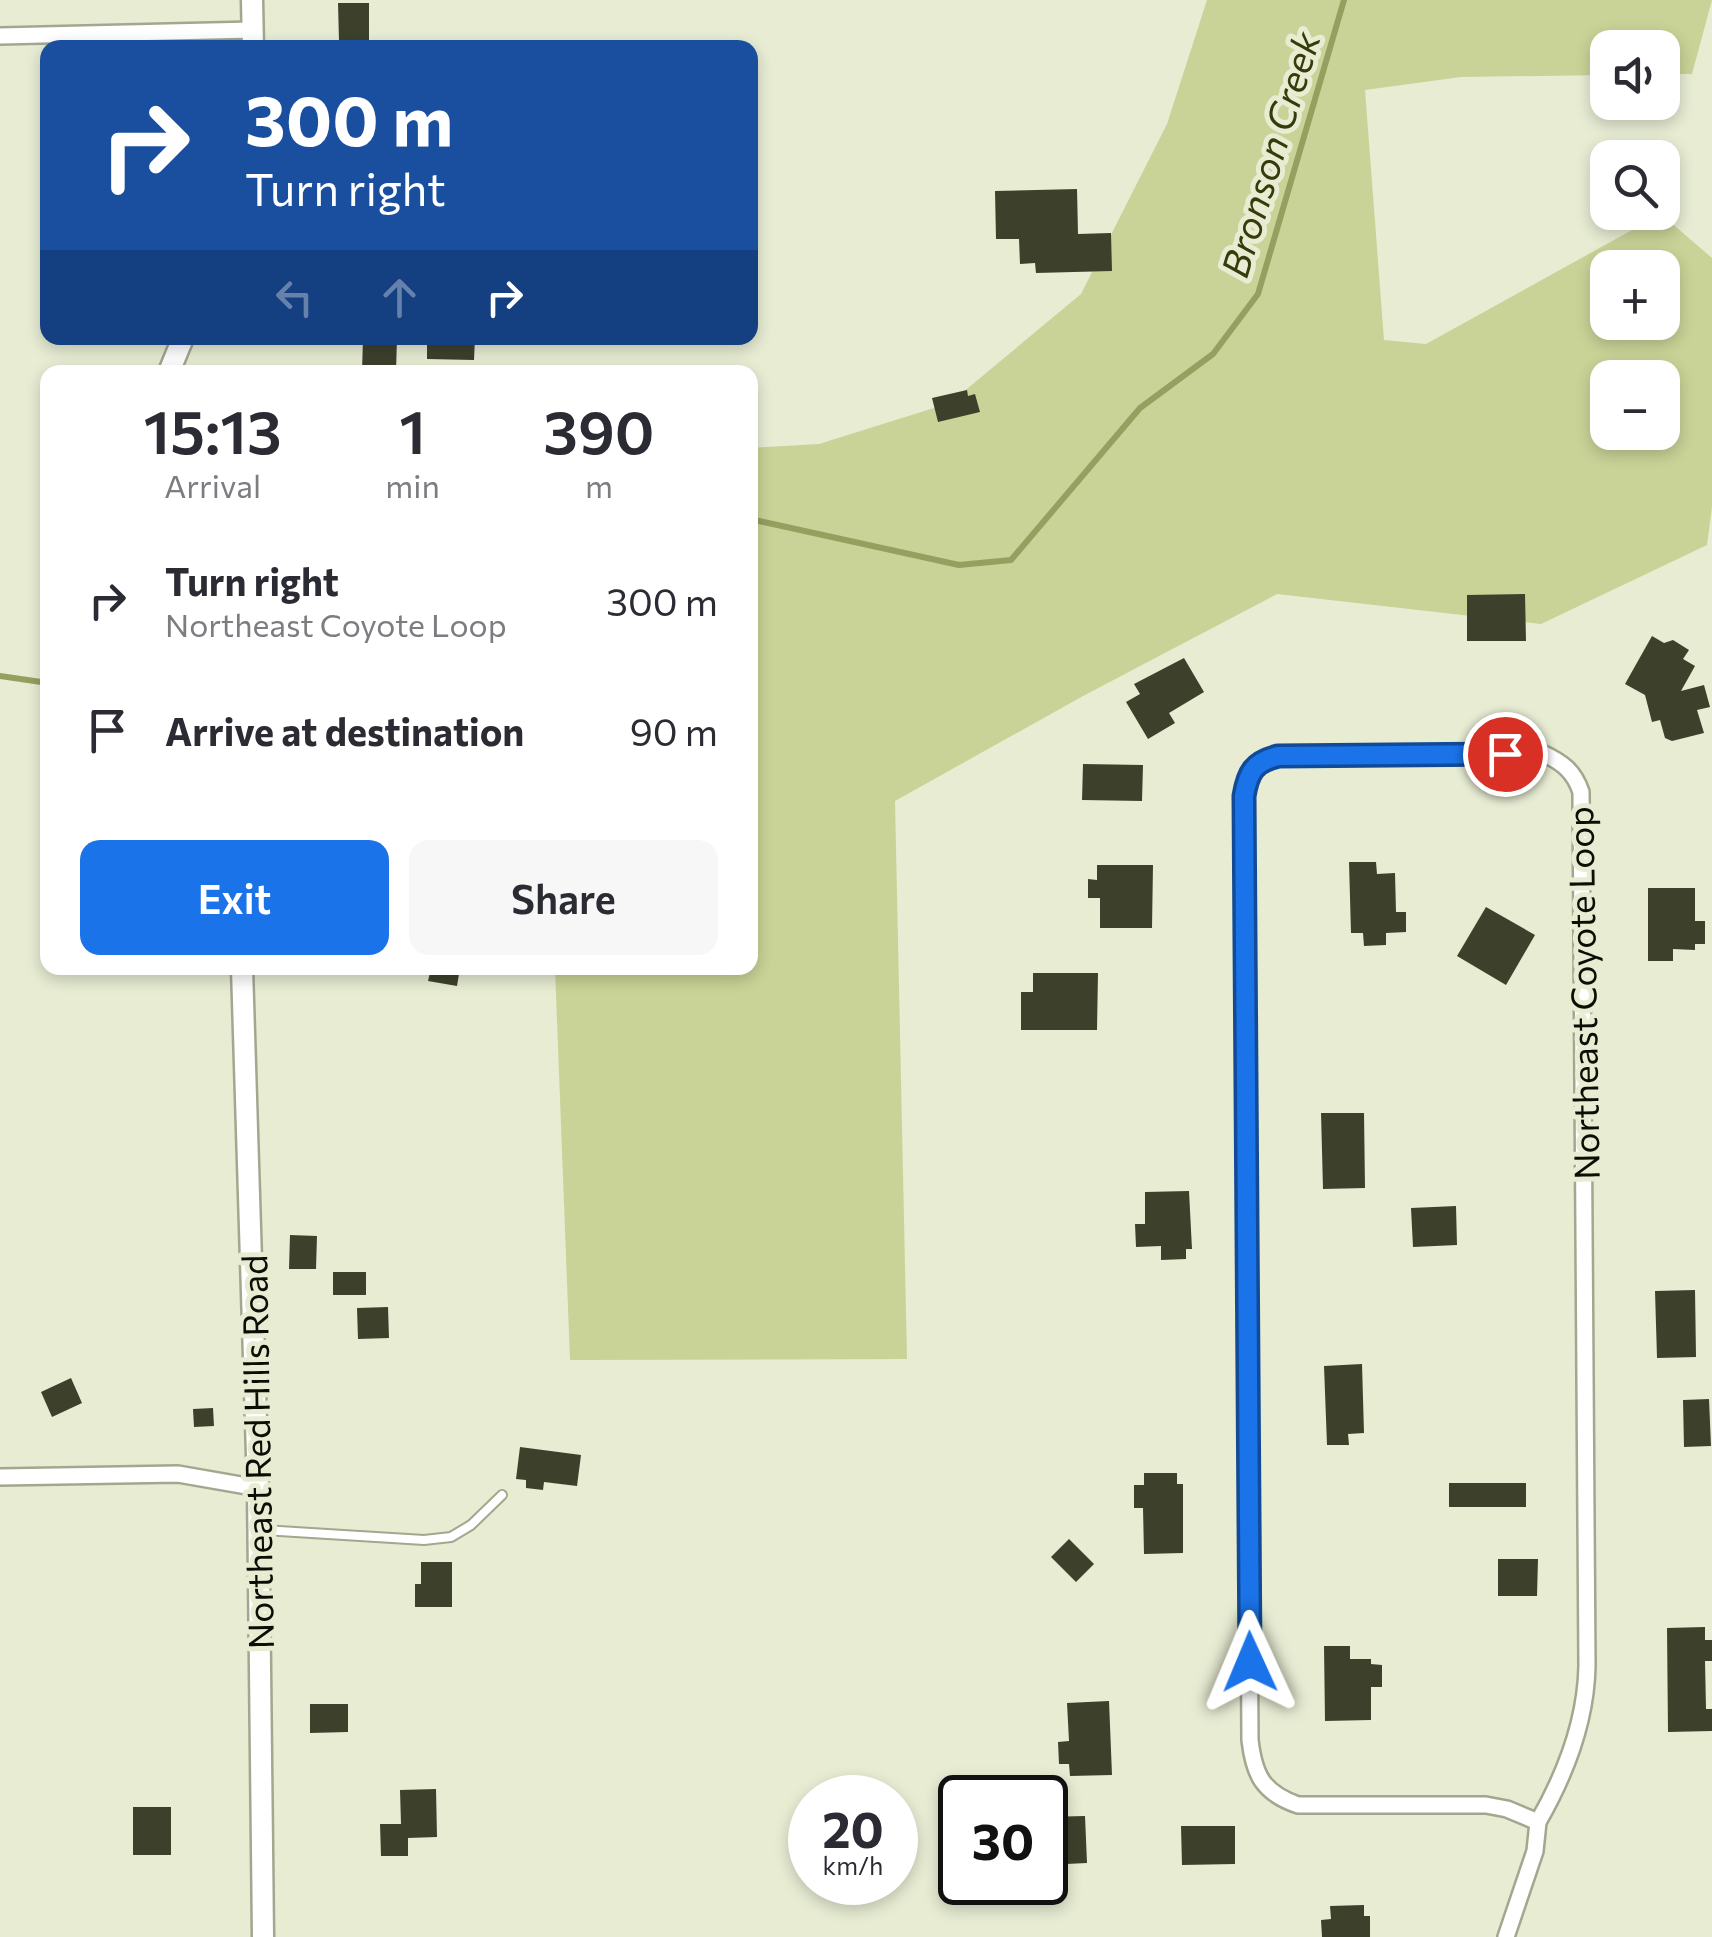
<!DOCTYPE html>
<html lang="en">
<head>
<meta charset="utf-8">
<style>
	body { margin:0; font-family:Commissioner,sans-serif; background:#f7f7f7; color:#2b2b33; height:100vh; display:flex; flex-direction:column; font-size:38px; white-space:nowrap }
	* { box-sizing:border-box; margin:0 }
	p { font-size:32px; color:#7c7c81 }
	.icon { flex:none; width:55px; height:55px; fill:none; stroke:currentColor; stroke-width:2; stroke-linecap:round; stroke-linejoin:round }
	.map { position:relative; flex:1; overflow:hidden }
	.sheet { position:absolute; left:40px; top:365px; width:718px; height:610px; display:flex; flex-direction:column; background:#fff; border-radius:20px; box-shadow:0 5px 15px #0003 }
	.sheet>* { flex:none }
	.banner { position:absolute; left:40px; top:40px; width:718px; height:305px; border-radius:20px; box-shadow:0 5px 15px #0003; background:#1a4fa0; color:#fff; overflow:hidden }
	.fabs { position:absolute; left:1590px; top:30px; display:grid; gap:20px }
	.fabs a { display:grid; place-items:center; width:90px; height:90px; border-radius:20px; background:#fff; box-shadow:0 5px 15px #0003; font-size:50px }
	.speed { position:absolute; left:788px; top:1775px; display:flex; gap:20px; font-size:50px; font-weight:700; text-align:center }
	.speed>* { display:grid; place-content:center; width:130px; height:130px; border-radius:50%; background:#fff; box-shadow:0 5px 15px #0003; line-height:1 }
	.speed small { font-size:25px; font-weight:400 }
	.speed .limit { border:5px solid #111; border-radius:15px; background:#fff; color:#111 }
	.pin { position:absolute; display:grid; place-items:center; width:85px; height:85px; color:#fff; margin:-42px; border:5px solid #fff; border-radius:50%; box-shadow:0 2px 10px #0007 }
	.me { position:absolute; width:110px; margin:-55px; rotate:359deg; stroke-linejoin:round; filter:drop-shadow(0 0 8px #0008) }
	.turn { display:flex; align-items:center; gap:35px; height:210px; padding:0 40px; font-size:45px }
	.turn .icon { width:130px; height:130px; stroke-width:2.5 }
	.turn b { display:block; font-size:70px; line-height:85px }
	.lanes { display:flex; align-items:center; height:95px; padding:0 40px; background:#0003; justify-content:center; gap:50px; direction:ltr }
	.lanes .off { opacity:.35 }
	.eta { display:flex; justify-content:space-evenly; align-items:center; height:170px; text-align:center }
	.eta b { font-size:60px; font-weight:600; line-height:70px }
	.button { display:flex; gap:20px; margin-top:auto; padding:20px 40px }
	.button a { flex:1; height:115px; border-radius:20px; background:#1a73e8; color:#fff; font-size:40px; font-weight:600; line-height:115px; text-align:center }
	.button a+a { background:#f7f7f7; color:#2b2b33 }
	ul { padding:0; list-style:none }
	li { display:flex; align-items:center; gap:30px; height:130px; padding:0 40px }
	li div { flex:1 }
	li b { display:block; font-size:38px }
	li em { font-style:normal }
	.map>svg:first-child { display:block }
</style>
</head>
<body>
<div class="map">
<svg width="1712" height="1937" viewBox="0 0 1712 1937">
	<rect width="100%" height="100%" fill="#e7ecd3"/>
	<!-- green -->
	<path fill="#c9d397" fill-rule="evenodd" d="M1207 0H1712L1692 74H1663L1662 48H1608L1607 75 1461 77 1365 90 1384 340 1426 344 1661 214 1712 258V507L1707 545 1541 624 1277 594 1083 696 895 801 907 1359 570 1360 555 968H750V448L819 444 950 403 1081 294 1167 124ZM1608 268H1662V322H1608ZM1608 378H1662V432H1608Z"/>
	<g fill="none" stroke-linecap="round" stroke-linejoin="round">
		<!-- stream -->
		<path stroke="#959f60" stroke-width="6" d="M750 519 959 565 1011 560 1140 408 1213 354 1258 294 1344 0
			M0 676 48 683"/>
	</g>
	<!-- building -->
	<path fill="#3d412c" d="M338 3H369V41H339Z
		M1077 189 1078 234 1111 233 1112 271 1036 273 1035 263 1020 264 1019 239H996L995 191Z
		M363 338H397L396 372H362Z
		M427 338H475L474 360 427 359Z
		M967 390 968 396 975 394 980 412 938 422 932 398Z
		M1525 594 1526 641H1467V595Z
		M1652 636 1664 643 1673 640 1689 650 1683 659 1695 666 1681 691 1704 685 1710 707 1697 710 1704 733 1672 741 1665 738 1660 720 1652 722 1645 695 1625 684Z
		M1184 658 1204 692 1169 713 1175 723 1148 739 1126 702 1140 694 1134 684Z
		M1083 764 1143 765 1142 801 1082 800Z
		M1349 862H1376L1377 874 1395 873 1396 912H1406V932L1386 933V945L1364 946 1363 933H1351Z
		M1097 865H1153L1152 928H1100V898H1088V879L1097 880Z
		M1648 888H1695V921H1705V944H1695V950L1673 949V961H1648Z
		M1486 907 1535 935 1506 985 1457 956Z
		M431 968H460L457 986 428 981Z
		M1033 973H1098L1097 1030H1021V992H1033Z
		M1321 1113H1364L1365 1188 1323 1189Z
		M1189 1191 1192 1249H1186V1259L1161 1260V1246L1136 1247 1135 1224H1145V1192Z
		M1456 1206 1457 1245 1413 1247 1411 1208Z
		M290 1235 317 1236 316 1269H289Z
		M333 1272H366V1295H333Z
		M1695 1290 1696 1357 1657 1358 1655 1291Z
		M388 1307 389 1338 358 1339 357 1308Z
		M1362 1364 1364 1433 1348 1434 1349 1445H1327L1324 1366Z
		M71 1378 82 1403 52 1417 41 1392Z
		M1709 1399 1711 1446 1684 1447 1683 1400Z
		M213 1408 214 1426 194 1427 193 1409Z
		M520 1447 581 1455 577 1486 544 1482 543 1490 526 1488V1480L516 1479Z
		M1144 1473H1177V1484H1183V1553L1144 1554 1143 1508H1134V1485H1144Z
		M1449 1483H1526V1507H1449Z
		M1069 1539 1094 1564 1076 1582 1051 1557Z
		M1498 1559H1538L1537 1596H1498Z
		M421 1562H452V1607H415V1584H421Z
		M1705 1627V1640H1712V1661H1705L1706 1709H1712V1731L1668 1732 1667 1628Z
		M1324 1646H1350V1659H1371V1664L1382 1665V1687H1371V1720L1325 1721Z
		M1109 1701 1112 1775 1070 1776 1069 1764H1059L1058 1742 1069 1741 1067 1703Z
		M310 1704H348V1732L310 1733Z
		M436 1789 437 1837 408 1838V1856H381L380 1824H401L400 1790Z
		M133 1807H171V1855H133Z
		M1085 1816 1087 1863 1045 1865V1817Z
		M1181 1826H1235V1864L1182 1865Z
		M1364 1905V1916H1370V1937H1322L1321 1920 1331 1919 1330 1906Z"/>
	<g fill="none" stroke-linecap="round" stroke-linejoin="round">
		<defs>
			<path id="service" d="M263 1530 424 1540 451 1537 471 1525 502 1495"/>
			<path id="minor" d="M0 36 253 30
				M1542 753C1562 762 1574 771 1581 792L1587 1666C1586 1720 1565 1775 1538 1822L1507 1809 1486 1805H1298C1263 1793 1254 1775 1250 1740L1244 796C1248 771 1253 762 1278 756Z
				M0 1477 178 1474 258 1488
				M1506 1937 1535 1851 1538 1822"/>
			<path id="tertiary" d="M252 0 253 48
				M169 372 183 338
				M242 968 258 1488 263 1937"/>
		</defs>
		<!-- service casing -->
		<use href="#service" stroke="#a2a78f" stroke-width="12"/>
		<!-- minor casing -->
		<use href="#minor" stroke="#a2a78f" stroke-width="20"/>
		<!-- tertiary casing -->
		<use href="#tertiary" stroke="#a2a78f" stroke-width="25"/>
		<!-- service -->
		<use href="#service" stroke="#fff" stroke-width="8"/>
		<!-- minor -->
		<use href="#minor" stroke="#fff" stroke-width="15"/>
		<!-- tertiary -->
		<use href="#tertiary" stroke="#fff" stroke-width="20"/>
	</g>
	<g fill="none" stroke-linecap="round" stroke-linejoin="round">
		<defs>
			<path id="route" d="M1250 1662 1244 796C1248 772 1254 762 1278 756L1505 754"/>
		</defs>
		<!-- route casing -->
		<use href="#route" stroke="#114b97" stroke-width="25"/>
		<!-- route -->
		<use href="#route" stroke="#1a73e8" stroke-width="18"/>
	</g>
	<g text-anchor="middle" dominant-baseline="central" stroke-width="10" stroke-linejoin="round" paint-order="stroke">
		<!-- street labels -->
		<g font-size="35" fill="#0c0d05" stroke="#e7ecd3">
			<text transform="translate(1582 993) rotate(-91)">Northeast Coyote Loop</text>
			<text transform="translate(256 1452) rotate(-91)">Northeast Red Hills Road</text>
		</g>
		<!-- water labels -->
		<g font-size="38" font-style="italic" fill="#363b09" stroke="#e7ecd3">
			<text transform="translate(1269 154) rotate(-73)">Bronson Creek</text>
		</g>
	</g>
</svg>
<div class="fabs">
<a><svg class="icon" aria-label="sound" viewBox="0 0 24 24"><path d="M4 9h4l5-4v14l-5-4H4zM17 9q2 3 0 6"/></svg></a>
<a><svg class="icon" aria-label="search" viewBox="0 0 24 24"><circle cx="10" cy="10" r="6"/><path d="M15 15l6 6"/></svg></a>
<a>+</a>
<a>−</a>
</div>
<div class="speed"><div>20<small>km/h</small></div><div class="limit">30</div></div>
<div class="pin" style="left:1505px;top:754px;background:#d93025"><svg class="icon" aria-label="arrive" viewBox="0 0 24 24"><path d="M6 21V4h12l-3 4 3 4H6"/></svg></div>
<svg class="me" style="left:1250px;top:1662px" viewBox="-20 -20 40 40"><path d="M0-17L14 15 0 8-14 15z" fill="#1a73e8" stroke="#fff" stroke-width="4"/></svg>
<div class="banner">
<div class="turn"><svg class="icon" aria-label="right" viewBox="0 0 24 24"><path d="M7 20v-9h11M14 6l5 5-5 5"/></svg><div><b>300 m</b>Turn right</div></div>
<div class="lanes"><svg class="icon off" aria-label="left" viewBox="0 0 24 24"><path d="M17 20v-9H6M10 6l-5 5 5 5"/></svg><svg class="icon off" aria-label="ahead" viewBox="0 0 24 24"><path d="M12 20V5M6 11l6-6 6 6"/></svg><svg class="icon" aria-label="right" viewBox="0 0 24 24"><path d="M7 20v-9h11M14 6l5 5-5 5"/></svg></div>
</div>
<section class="sheet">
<div class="eta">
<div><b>15:13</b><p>Arrival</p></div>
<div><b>1</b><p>min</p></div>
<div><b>390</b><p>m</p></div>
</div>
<ul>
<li><svg class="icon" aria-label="right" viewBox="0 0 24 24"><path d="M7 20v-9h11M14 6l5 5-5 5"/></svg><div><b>Turn right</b><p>Northeast Coyote Loop</p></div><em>300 m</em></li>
<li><svg class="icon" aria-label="arrive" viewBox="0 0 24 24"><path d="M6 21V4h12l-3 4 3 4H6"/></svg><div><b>Arrive at destination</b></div><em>90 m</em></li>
</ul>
<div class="button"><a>Exit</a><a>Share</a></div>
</section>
</div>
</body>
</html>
